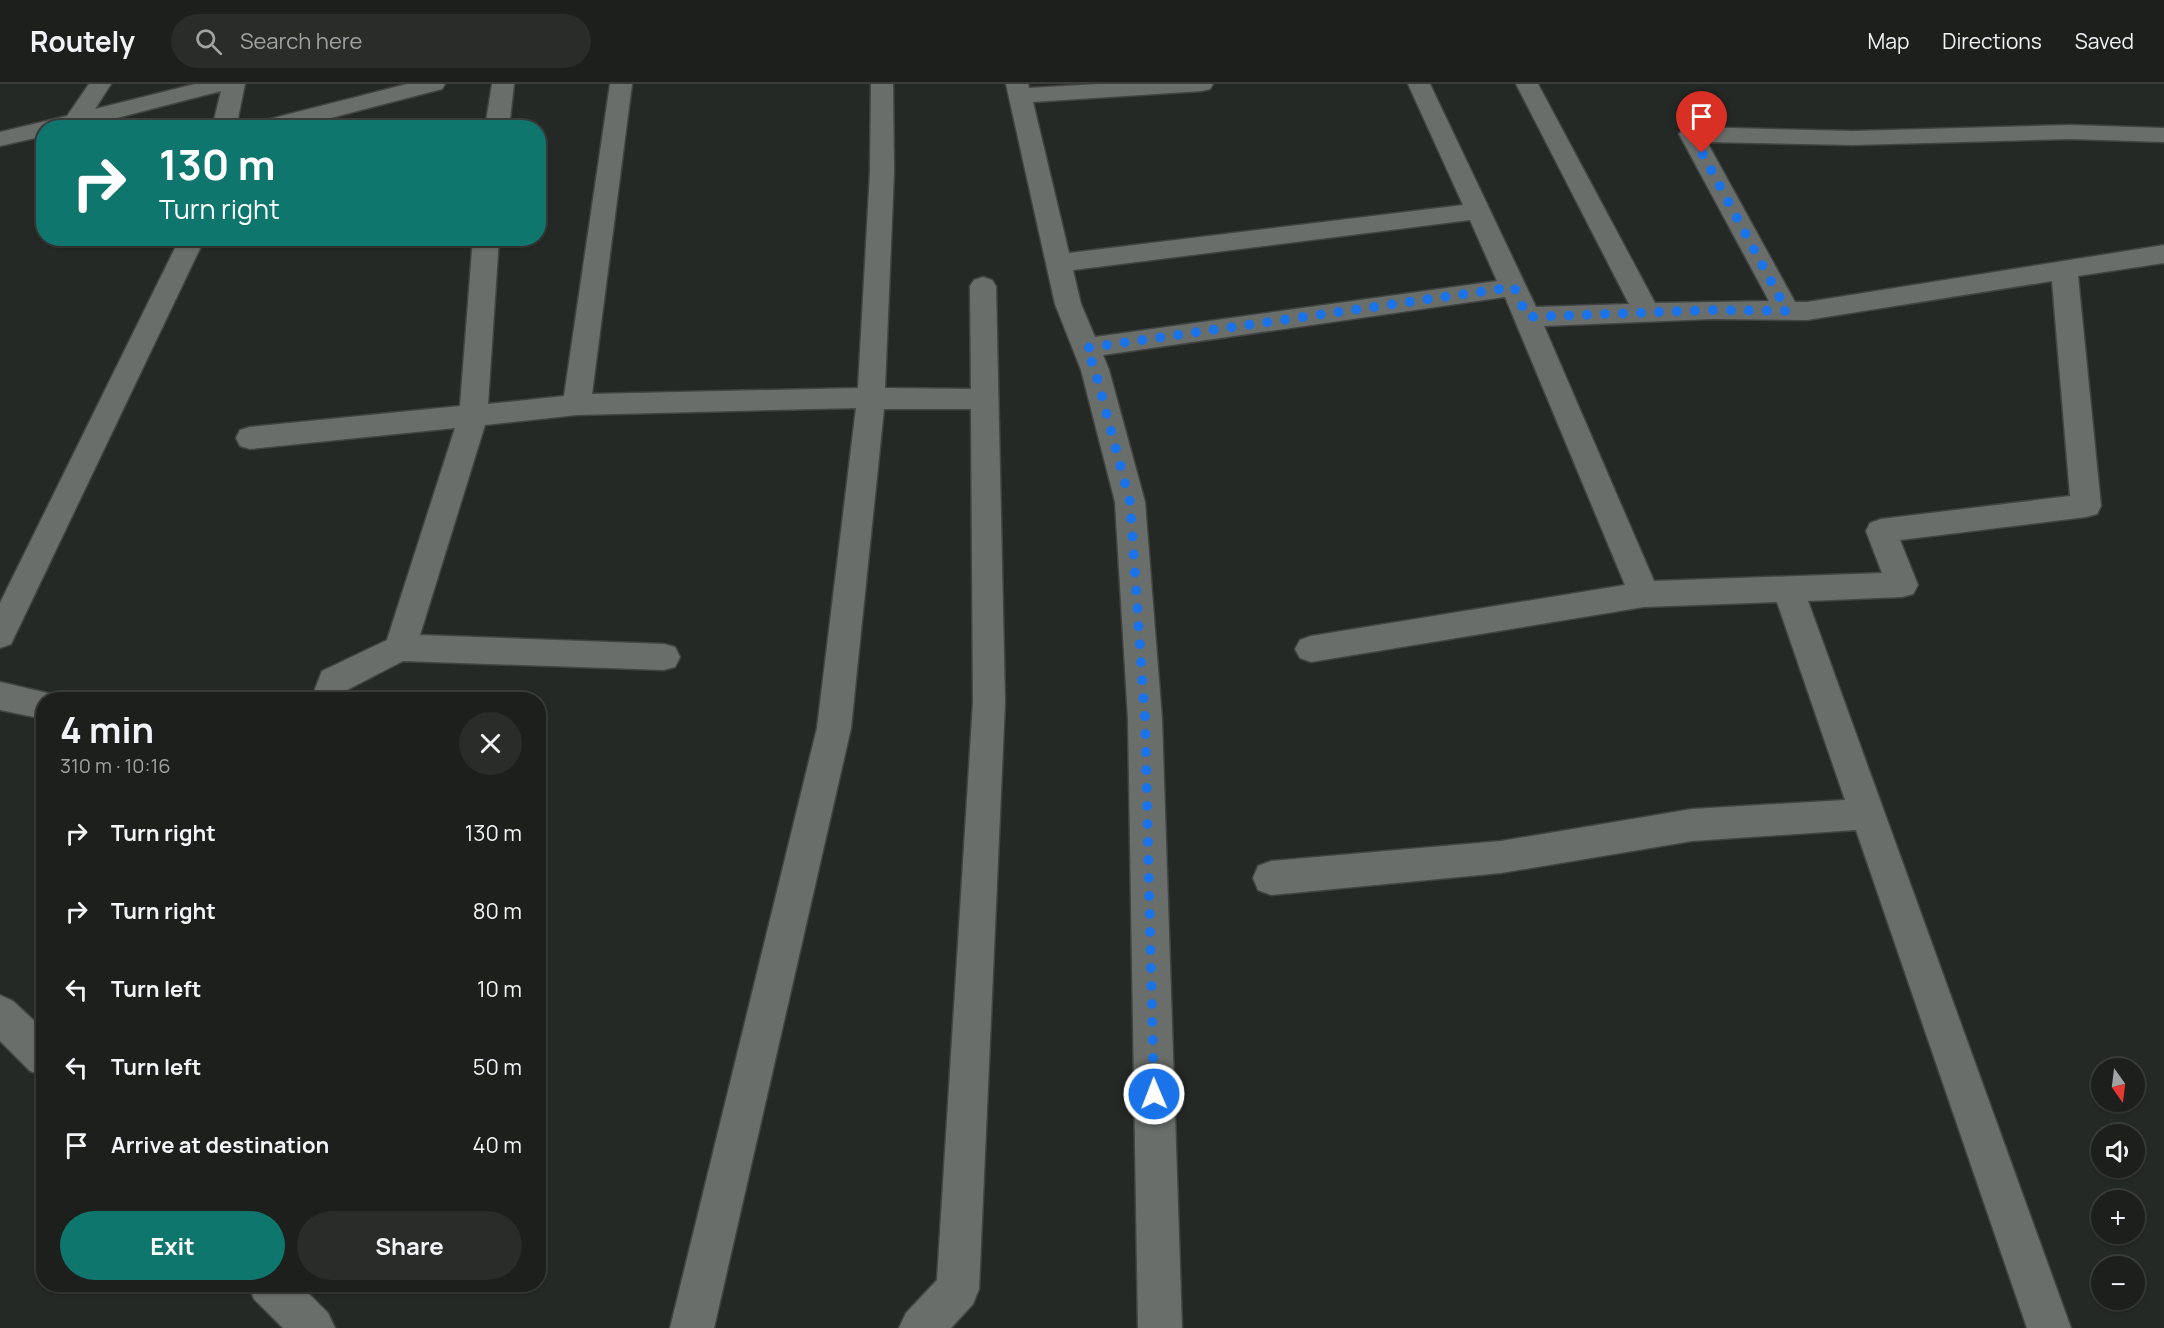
<!DOCTYPE html>
<html lang="en">
<head>
<meta charset="utf-8">
<style>
	body { margin:0; font-family:Manrope,sans-serif; background:#292c29; color:#f1f3f6; height:100vh; display:flex; flex-direction:column; font-size:22px; white-space:nowrap }
	* { box-sizing:border-box; margin:0 }
	p { font-size:20px; color:#a0a2a3 }
	.icon { flex:none; width:33px; height:33px; fill:none; stroke:currentColor; stroke-width:2; stroke-linecap:round; stroke-linejoin:round }
	.map { position:relative; flex:1; overflow:hidden }
	.drawer { position:absolute; left:36px; top:608px; width:510px; height:600px; display:flex; flex-direction:column; background:#1c1f1c; border-radius:24px; box-shadow:0 2px 4px #0004,0 0 0 2px #3a3d3b }
	.drawer>* { flex:none }
	.hud { position:absolute; left:36px; top:36px; width:510px; height:126px; border-radius:24px; box-shadow:0 2px 4px #0004,0 0 0 2px #3a3d3b; background:#0f766e; color:#fff; overflow:hidden }
	.needle { width:39px; rotate:166deg }
	.buttons { position:absolute; left:2091px; top:974px; display:grid; gap:12px }
	.buttons a { display:grid; place-items:center; width:54px; height:54px; border-radius:50%; background:#1c1f1c; box-shadow:0 2px 4px #0004,0 0 0 2px #3a3d3b; font-size:30px }
	.pin { position:absolute; display:grid; place-items:center; width:51px; height:51px; color:#fff; margin:-62px -26px; border-radius:50% 50% 50% 0; rotate:-45deg; box-shadow:0 0 6px #0007 }
	.pin .icon { rotate:45deg }
	.me { position:absolute; width:66px; margin:-33px; rotate:359deg; stroke-linejoin:round; filter:drop-shadow(0 0 4px #0008) }
	.turn { display:flex; align-items:center; gap:21px; height:126px; padding:0 24px; font-size:27px }
	.turn .icon { width:78px; height:78px; stroke-width:2.5 }
	.turn b { display:block; font-size:42px; line-height:51px }
	.round { display:grid; place-items:center; flex:none; width:63px; height:63px; border-radius:32px; background:#292c29 }
	.head { display:flex; align-items:center; justify-content:space-between; height:102px; padding:0 24px }
	h1 { font-size:36px; font-weight:700; line-height:45px }
	.primary-button { display:flex; gap:12px; margin-top:auto; padding:12px 24px }
	.primary-button a { flex:1; height:69px; border-radius:36px; background:#0f766e; color:#fff; font-size:24px; font-weight:700; line-height:69px; text-align:center }
	.primary-button a+a { background:#292c29; color:#f1f3f6 }
	ul { padding:0; list-style:none }
	li { display:flex; align-items:center; gap:18px; height:78px; padding:0 24px }
	li div { flex:1 }
	li b { display:block; font-size:22px }
	li em { font-style:normal }
	header { display:flex; align-items:center; gap:36px; box-sizing:border-box; height:84px; padding:0 30px; background:#1c1f1c; border-bottom:2px solid #3a3d3b }
	header strong { font-size:28px }
	nav { display:flex; gap:33px; margin-inline-start:auto; font-size:21px }
	.search { width:420px; height:54px; background:#292c29; display:flex; align-items:center; gap:15px; box-sizing:border-box; padding:0 21px; border-radius:33px; color:#a0a2a3; font-size:22px }
	.map>svg:first-child { display:block }
</style>
</head>
<body>
<header>
<strong>Routely</strong>
<div class="search"><svg class="icon" aria-label="search" viewBox="0 0 24 24"><circle cx="10" cy="10" r="6"/><path d="M15 15l6 6"/></svg>Search here</div>
<nav><a>Map</a><a>Directions</a><a>Saved</a></nav>
</header>
<div class="map">
<svg width="2164" height="1244" viewBox="0 0 2164 1244">
	<rect width="100%" height="100%" fill="#252926"/>
	<g fill="none" stroke-linecap="round" stroke-linejoin="round">
		<defs>
			<path id="minor" d="M89 0H111L95 25 195 0H245L236 44H212L221 7 78 44H44V52L0 62V48L67 32Z
				M407 0H445L442 5 292 44H251L254 39Z
				M492 0H514L509 44H485Z
				M610 0H632L592 310 858 304 870 88 871 0H893L894 88 885 304 971 305 970 202 974 196 983 193 992 196 996 202 1005 618 979 1205 973 1220 951 1244H899L906 1229 937 1196 973 618 971 325H884L851 644 714 1244H670L817 644 856 324 577 331 485 341 420 551 664 560 675 563 680 573 675 583 664 586 403 577 347 606 343 615H311L322 587 387 556 455 344 250 365 240 362 236 354 240 346 250 343 460 322 473 154H499L488 320 564 312Z
				M1006 0H1028L1029 4 1098 0H1213L1210 5 1202 7 1033 18 1069 169 1463 121 1408 0H1430L1536 223 1629 220 1516 0H1538L1655 219 1769 217 1679 50 1683 45 1691 43 1853 47 2070 41 2164 44V58L2070 55 1853 61 1707 58 1795 218H1807L2164 161V179L2078 192 2101 422 2097 430 2086 433 1900 456 1918 501 1913 510 1902 513 1808 517 2071 1244H2027L1856 746 1692 757 1501 789 1271 811 1258 806 1253 794 1258 782 1271 777 1501 757 1692 725 1845 716 1777 518 1644 523 1311 578 1300 574 1295 565 1300 556 1311 552 1625 501 1505 213 1103 271 1109 286 1145 418 1162 635 1182 1244H1138L1128 635 1115 418 1081 286 1055 220ZM1470 136 1497 197 1095 253 1081 220 1073 186ZM2052 197 2070 412 1881 435 1870 439 1866 447 1882 489 1654 497 1544 242 1713 235 1807 236Z
				M180 154H205L11 560 0 564V519Z
				M0 598 56 611 58 615H44V635L0 626Z"/>
			<path id="tertiary" d="M0 911 13 917 44 946V992L30 987 0 957Z
				M248 1200H299L328 1229 335 1244H283L254 1215Z"/>
		</defs>
		<!-- minor casing -->
		<use href="#minor" stroke="#414442" stroke-width="3"/>
		<!-- tertiary casing -->
		<use href="#tertiary" stroke="#414442" stroke-width="3"/>
		<!-- minor -->
		<use href="#minor" fill="#6a6e6b" fill-rule="evenodd"/>
		<!-- tertiary -->
		<use href="#tertiary" fill="#6a6e6b" fill-rule="evenodd"/>
	</g>
	<g fill="none" stroke-linecap="round" stroke-linejoin="round">
		<!-- route -->
		<path stroke="#1a73e8" stroke-width="10" stroke-dasharray="0 18" d="M1154 1010 1145 635 1130 418 1095 286 1086 264 1514 203 1527 233 1713 226 1787 227 1702 69"/>
	</g>
</svg>
<div class="buttons">
<a><svg class="needle" viewBox="-14 -14 28 28"><path d="M0-13l5 13h-10z" fill="#e53935"/><path d="M0 13l5-13h-10z" fill="#a0a2a3"/></svg></a>
<a><svg class="icon" aria-label="sound" viewBox="0 0 24 24"><path d="M4 9h4l5-4v14l-5-4H4zM17 9q2 3 0 6"/></svg></a>
<a>+</a>
<a>−</a>
</div>
<div class="pin" style="left:1702px;top:69px;background:#d93025"><svg class="icon" aria-label="arrive" viewBox="0 0 24 24"><path d="M6 21V4h12l-3 4 3 4H6"/></svg></div>
<svg class="me" style="left:1154px;top:1010px" viewBox="-20 -20 40 40"><circle r="17" fill="#1a73e8" stroke="#fff" stroke-width="3"/><path d="M0-11L8 9 0 5-8 9z" fill="#fff"/></svg>
<div class="hud">
<div class="turn"><svg class="icon" aria-label="right" viewBox="0 0 24 24"><path d="M7 20v-9h11M14 6l5 5-5 5"/></svg><div><b>130 m</b>Turn right</div></div>
</div>
<section class="drawer">
<div class="head"><div><h1>4 min</h1><p>310 m · 10:16</p></div><a class="round"><svg class="icon" aria-label="close" viewBox="0 0 24 24"><path d="M6 6l12 12M18 6L6 18"/></svg></a></div>
<ul>
<li><svg class="icon" aria-label="right" viewBox="0 0 24 24"><path d="M7 20v-9h11M14 6l5 5-5 5"/></svg><div><b>Turn right</b></div><em>130 m</em></li>
<li><svg class="icon" aria-label="right" viewBox="0 0 24 24"><path d="M7 20v-9h11M14 6l5 5-5 5"/></svg><div><b>Turn right</b></div><em>80 m</em></li>
<li><svg class="icon" aria-label="left" viewBox="0 0 24 24"><path d="M17 20v-9H6M10 6l-5 5 5 5"/></svg><div><b>Turn left</b></div><em>10 m</em></li>
<li><svg class="icon" aria-label="left" viewBox="0 0 24 24"><path d="M17 20v-9H6M10 6l-5 5 5 5"/></svg><div><b>Turn left</b></div><em>50 m</em></li>
<li><svg class="icon" aria-label="arrive" viewBox="0 0 24 24"><path d="M6 21V4h12l-3 4 3 4H6"/></svg><div><b>Arrive at destination</b></div><em>40 m</em></li>
</ul>
<div class="primary-button"><a>Exit</a><a>Share</a></div>
</section>
</div>
</body>
</html>
